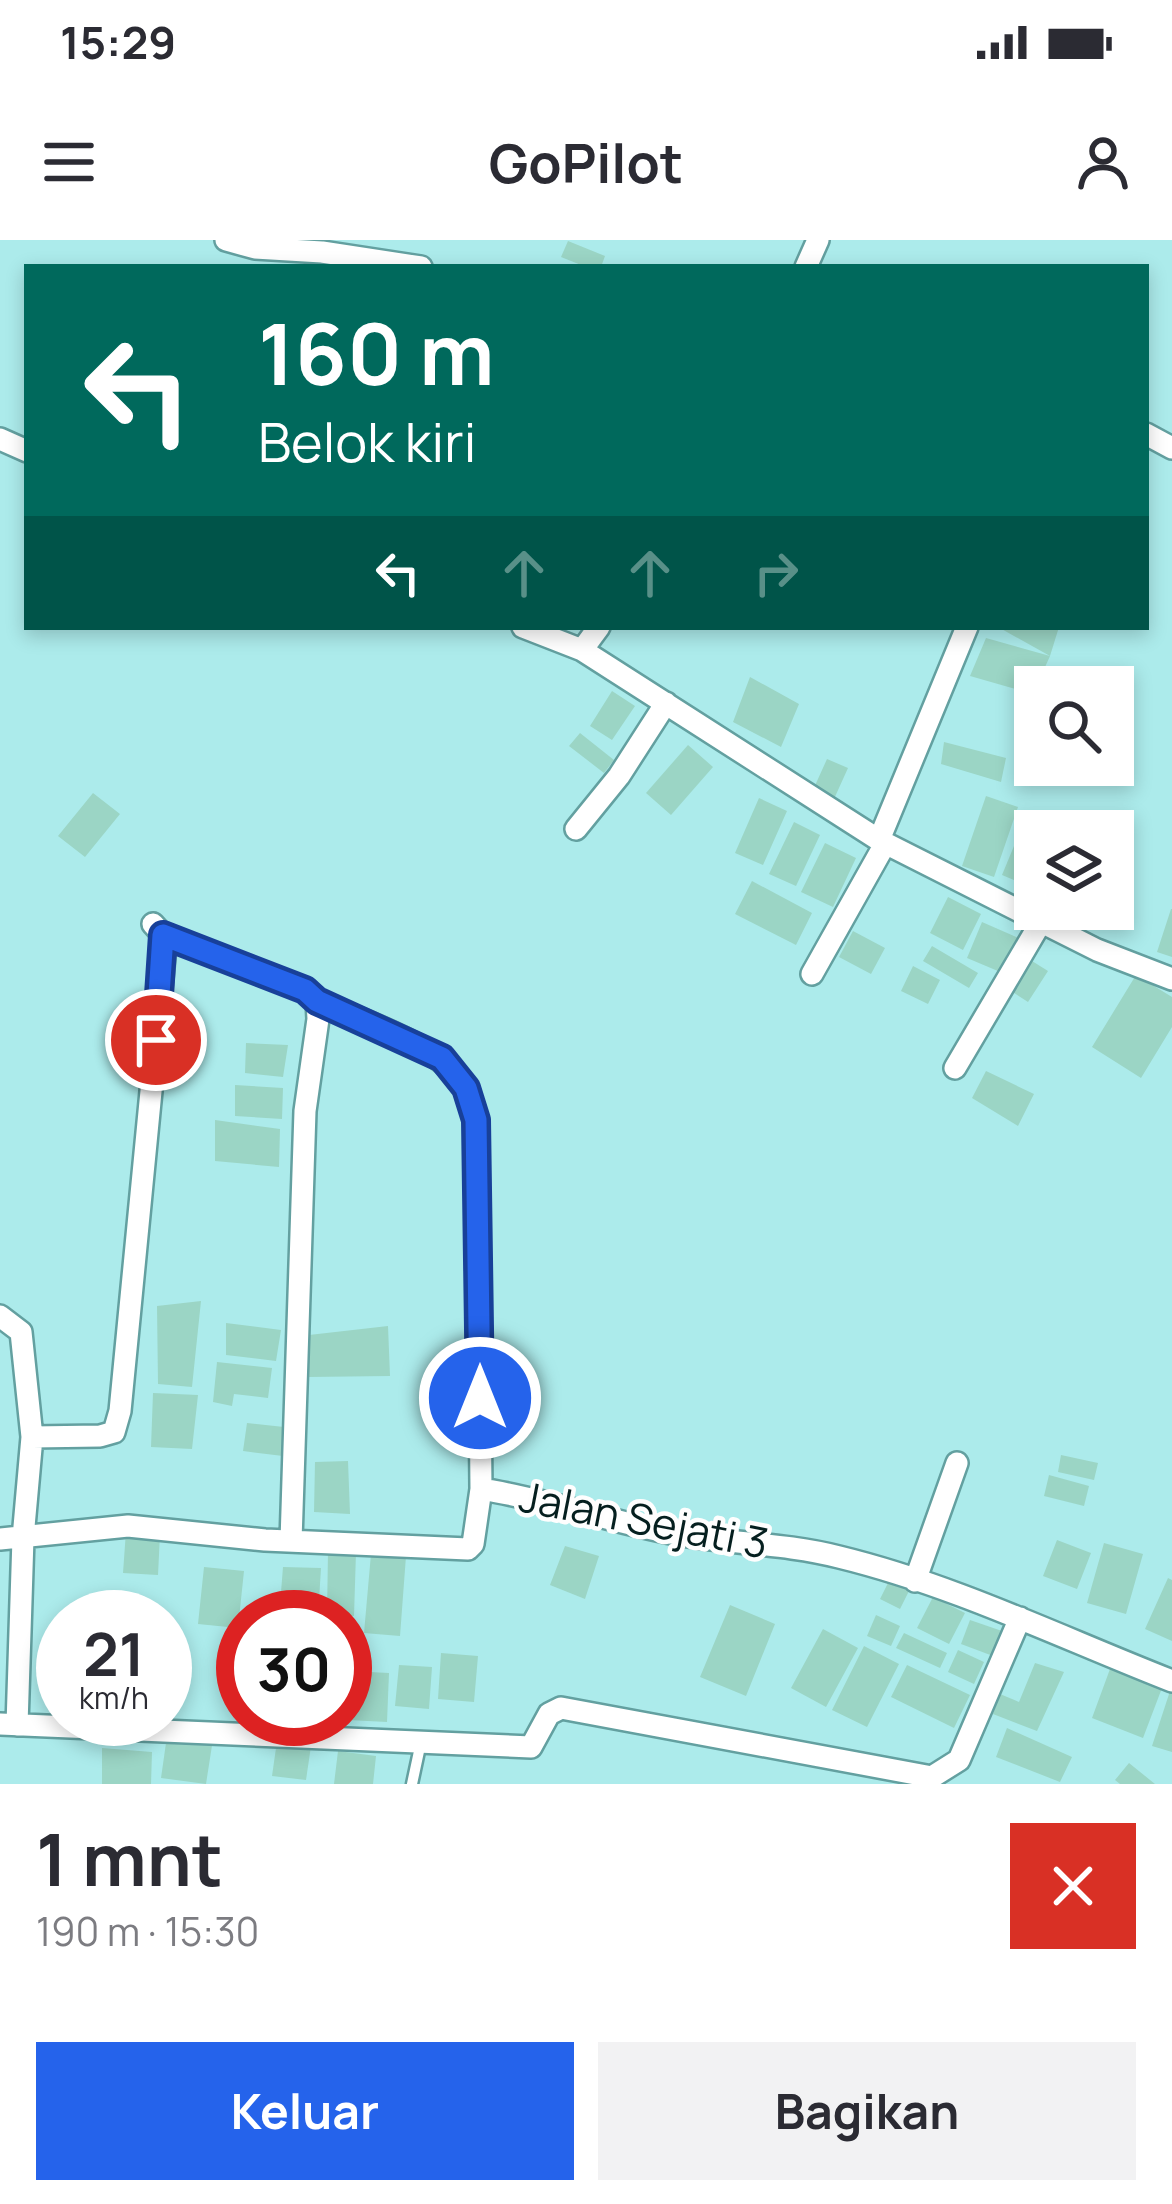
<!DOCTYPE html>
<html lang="id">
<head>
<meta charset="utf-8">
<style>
	body { margin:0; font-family:Manrope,sans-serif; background:#f2f2f3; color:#2b2b33; height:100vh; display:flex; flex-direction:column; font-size:45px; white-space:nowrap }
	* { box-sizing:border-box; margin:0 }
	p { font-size:39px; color:#7c7c81 }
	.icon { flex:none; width:66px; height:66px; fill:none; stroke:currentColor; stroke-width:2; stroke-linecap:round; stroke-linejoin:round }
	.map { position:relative; height:1544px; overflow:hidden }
	.sheet { display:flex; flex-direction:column; background:#fff; flex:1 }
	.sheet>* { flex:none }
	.top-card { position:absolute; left:24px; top:24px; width:1125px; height:366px; border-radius:0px; box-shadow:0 6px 18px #0003; background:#00695c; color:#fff; overflow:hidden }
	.tools { position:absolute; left:1014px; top:426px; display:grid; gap:24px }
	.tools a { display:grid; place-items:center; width:120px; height:120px; border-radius:0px; background:#fff; box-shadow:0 6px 18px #0003; font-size:60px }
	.speed { position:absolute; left:36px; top:1350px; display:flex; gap:24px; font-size:60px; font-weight:700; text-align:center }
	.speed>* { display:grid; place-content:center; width:156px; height:156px; border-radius:50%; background:#fff; box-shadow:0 6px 18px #0003; line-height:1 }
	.speed small { font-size:30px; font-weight:400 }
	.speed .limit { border:18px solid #d22; background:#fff; color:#111 }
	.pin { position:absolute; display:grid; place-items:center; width:102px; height:102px; color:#fff; margin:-51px; border:6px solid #fff; border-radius:50%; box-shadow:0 3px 12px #0007 }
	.me { position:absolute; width:132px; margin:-66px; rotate:0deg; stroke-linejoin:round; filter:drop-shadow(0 0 9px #0008) }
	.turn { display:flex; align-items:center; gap:42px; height:252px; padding:0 36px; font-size:54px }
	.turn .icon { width:156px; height:156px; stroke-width:2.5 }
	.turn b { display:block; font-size:84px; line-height:102px }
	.lanes { display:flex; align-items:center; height:114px; padding:0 36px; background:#0003; justify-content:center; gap:60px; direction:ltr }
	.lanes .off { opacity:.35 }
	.round { display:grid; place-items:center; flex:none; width:126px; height:126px; border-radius:0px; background:#f2f2f3 }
	.summary { display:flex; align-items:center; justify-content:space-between; height:204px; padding:0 36px }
	h1 { font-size:72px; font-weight:700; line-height:90px }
	.primary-button { display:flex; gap:24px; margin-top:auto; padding:24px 36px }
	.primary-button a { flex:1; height:138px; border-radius:0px; background:#2563eb; color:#fff; font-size:48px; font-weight:700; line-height:138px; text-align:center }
	.primary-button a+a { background:#f2f2f3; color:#2b2b33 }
	.status { display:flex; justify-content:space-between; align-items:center; height:84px; padding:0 60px; background:#fff; direction:ltr }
	.status svg { height:33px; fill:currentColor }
	header { display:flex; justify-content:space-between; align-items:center; height:156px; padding:0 36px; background:#fff; font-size:54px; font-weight:700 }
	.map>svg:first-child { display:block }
</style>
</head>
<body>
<div class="status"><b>15:29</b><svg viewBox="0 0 49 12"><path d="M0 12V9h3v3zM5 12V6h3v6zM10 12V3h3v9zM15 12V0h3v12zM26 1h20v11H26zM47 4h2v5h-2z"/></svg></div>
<header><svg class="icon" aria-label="menu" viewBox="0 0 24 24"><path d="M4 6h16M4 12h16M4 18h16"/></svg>GoPilot<svg class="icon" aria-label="person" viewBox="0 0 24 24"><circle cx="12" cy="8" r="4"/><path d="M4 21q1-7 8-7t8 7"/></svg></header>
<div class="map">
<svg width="1172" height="1544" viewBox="0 0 1172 1544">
	<rect width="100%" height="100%" fill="#acebeb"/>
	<!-- building -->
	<path fill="#9bd5c5" d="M568 1 605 16 601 27H586L561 17Z
		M998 387H1059L1050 416 1033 454 970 436 986 398 1050 416Z
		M750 437 799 464 781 507 733 482Z
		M612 451 635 466 612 500 590 486Z
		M580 493 614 520 604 533 569 506Z
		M944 502 1006 518 1001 542 941 524Z
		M688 505 713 527 671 575 646 553Z
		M827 519 848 528 834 559 813 550Z
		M93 553 120 574 85 617 58 596Z
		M986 556 1018 567 994 637 962 626Z
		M759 558 787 571 763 625 735 613Z
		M1026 577 1059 591H1035L1033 648 1002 635Z
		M794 582 820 595 796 646 769 634Z
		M825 603 856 618 833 667 801 652Z
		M752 641 812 673 796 705 735 674Z
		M948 657 981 674 963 710 930 693Z
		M1171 669H1172V717L1157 712Z
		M982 682 1021 699 1005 734 967 718Z
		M853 691 885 708 871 734 839 717Z
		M932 706 978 733 969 748 923 721Z
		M1024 716 1048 731 1028 762 1005 747Z
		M913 726 940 740 928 764 901 751Z
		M1136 735 1172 757V787L1141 838 1092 807Z
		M246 803 288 805 283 837 245 833Z
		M986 831 1034 854 1018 886 972 858Z
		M235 845 283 848 282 879 235 876Z
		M215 880 280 889 279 927 215 921Z
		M201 1061 192 1147 158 1144 157 1066Z
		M226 1083 281 1090 276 1121 226 1115Z
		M388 1086 390 1136 308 1137 309 1095Z
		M217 1122 272 1128 268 1158 234 1154 232 1166 213 1162Z
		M153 1153 198 1155 192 1209 151 1207Z
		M247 1183 284 1187 283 1216 243 1211Z
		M1061 1215 1098 1223 1094 1240 1058 1232Z
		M348 1221 350 1274 314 1272 315 1222Z
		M1049 1235 1089 1246 1084 1266 1044 1256Z
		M126 1291 160 1294 158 1335 123 1333Z
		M1057 1300 1091 1313 1077 1349 1043 1336Z
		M1104 1303 1143 1314 1126 1374 1087 1363Z
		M565 1306 599 1316 585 1359 550 1345Z
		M328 1311 356 1312 354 1376 327 1375Z
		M371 1314 406 1316 400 1396 364 1393Z
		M204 1327 244 1331 238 1388 198 1384Z
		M283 1327 321 1328 318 1377H279Z
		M892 1335 912 1345 900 1369 880 1359Z
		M1168 1338 1172 1340V1401L1145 1389Z
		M933 1357 965 1373 949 1404 917 1388Z
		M730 1365 775 1384 746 1456 700 1437Z
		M876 1375 900 1386 891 1406 867 1396Z
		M970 1380 1002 1391 993 1416 961 1404Z
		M823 1389 858 1408 826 1467 791 1448Z
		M904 1393 947 1413 940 1428 896 1408Z
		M864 1406 899 1424 867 1487 832 1470Z
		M958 1410 984 1422 974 1444 948 1432Z
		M441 1413 478 1416 474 1462 438 1459Z
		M1035 1423 1064 1432 1037 1491 993 1474 1000 1454 1019 1462Z
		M399 1425 432 1427 429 1469 395 1466Z
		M907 1425 970 1455 954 1488 891 1457Z
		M1110 1429 1162 1448 1143 1498 1092 1478Z
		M350 1431 389 1433 387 1482 348 1480Z
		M1171 1448H1172V1512L1152 1506Z
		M1007 1488 1072 1517 1060 1542 996 1517Z
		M167 1496 213 1499 206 1544 161 1538Z
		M277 1501 311 1506 306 1540 272 1536Z
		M102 1508 152 1512 151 1544H102Z
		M338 1511 376 1516 373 1544H334Z
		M1129 1523 1155 1544H1120L1115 1540Z"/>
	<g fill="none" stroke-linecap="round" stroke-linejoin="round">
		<defs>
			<path id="service" d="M412 1544 421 1502"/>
			<path id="minor" d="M226 0 255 8 322 12 421 27
				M806 27 818 0
				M1146 194 1172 208
				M0 199 27 211
				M523 387 582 410 879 600 1097 710 1172 739
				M582 410 599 387
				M576 589 619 536 666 463
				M879 600 967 387
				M163 695 305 750 317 761 318 779 305 871 291 1301
				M812 734 885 604
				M317 761C363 782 449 806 467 854 477 879 477 904 478 930L481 1249
				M955 828 1041 682
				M0 1076 21 1092 32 1197 23 1298 17 1485
				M32 1197 100 1196 114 1192 120 1171 165 707 163 695 153 684
				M0 1299 128 1286 265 1300 468 1309 473 1304 481 1249C547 1259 610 1282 676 1294 730 1304 785 1303 839 1317 954 1345 1062 1398 1172 1441
				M915 1341 957 1223
				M0 1484 531 1507 549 1474 561 1468 932 1537 959 1520 1020 1378"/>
		</defs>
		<!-- service casing -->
		<use href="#service" stroke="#63a0a0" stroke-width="15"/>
		<!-- minor casing -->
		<use href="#minor" stroke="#63a0a0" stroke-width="26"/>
		<!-- service -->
		<use href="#service" stroke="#fff" stroke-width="10"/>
		<!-- minor -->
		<use href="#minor" stroke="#fff" stroke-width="21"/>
	</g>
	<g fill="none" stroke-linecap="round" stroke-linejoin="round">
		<defs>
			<path id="route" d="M156 800 163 695 305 750 317 761 442 818 466 848 476 880 480 1158"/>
		</defs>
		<!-- route casing -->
		<use href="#route" stroke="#184099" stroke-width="30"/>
		<!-- route -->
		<use href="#route" stroke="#2563eb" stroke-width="21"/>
	</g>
	<g text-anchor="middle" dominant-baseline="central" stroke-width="9" stroke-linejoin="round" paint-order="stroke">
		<!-- street labels -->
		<g font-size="42" fill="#051f1f" stroke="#fefefe">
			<text transform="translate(644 1279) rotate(11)">Jalan Sejati 3</text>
		</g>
	</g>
</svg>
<div class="tools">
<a><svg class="icon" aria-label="search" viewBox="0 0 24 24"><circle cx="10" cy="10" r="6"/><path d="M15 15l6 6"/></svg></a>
<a><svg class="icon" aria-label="layers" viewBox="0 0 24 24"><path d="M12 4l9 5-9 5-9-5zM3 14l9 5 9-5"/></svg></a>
</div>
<div class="speed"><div>21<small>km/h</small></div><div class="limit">30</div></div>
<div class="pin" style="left:156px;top:800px;background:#d93025"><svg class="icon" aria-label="arrive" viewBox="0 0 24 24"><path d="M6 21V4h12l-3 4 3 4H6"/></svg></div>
<svg class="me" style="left:480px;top:1158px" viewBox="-20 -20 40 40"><circle r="17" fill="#2563eb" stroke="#fff" stroke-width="3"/><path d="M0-11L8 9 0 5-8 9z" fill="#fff"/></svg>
<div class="top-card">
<div class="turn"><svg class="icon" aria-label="left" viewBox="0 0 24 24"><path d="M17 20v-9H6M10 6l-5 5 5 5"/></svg><div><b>160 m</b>Belok kiri</div></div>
<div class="lanes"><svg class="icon" aria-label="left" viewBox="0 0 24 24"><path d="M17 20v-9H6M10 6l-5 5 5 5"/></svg><svg class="icon off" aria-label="ahead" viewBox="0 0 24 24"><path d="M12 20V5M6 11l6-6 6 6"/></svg><svg class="icon off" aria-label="ahead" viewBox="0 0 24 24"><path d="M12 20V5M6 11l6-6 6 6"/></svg><svg class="icon off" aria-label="right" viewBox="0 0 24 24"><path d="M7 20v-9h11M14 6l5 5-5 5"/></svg></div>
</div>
</div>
<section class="sheet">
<div class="summary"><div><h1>1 mnt</h1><p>190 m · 15:30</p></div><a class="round" style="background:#d93025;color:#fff"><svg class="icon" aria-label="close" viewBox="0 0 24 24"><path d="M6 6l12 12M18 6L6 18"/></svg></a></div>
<div class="primary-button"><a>Keluar</a><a>Bagikan</a></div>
</section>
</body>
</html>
